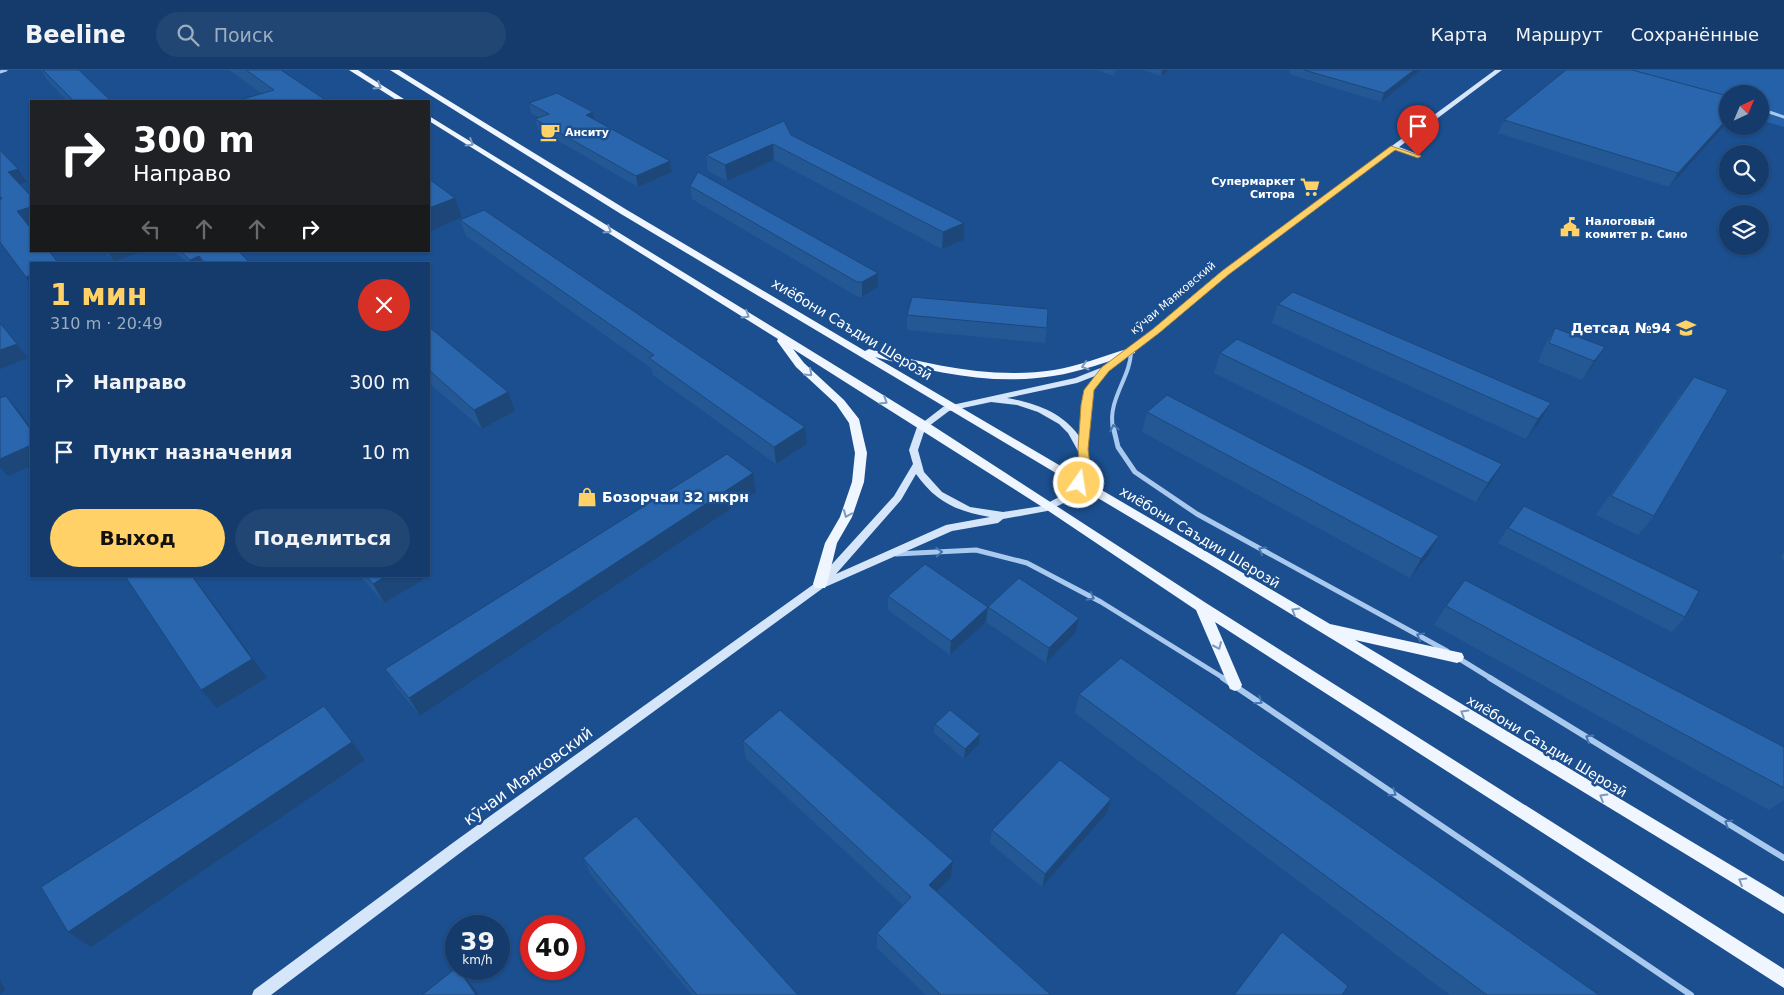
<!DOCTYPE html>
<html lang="ru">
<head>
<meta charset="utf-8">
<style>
	body { margin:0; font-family:"DejaVu Sans",sans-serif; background:#214673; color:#f1f3f6; height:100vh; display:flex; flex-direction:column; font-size:19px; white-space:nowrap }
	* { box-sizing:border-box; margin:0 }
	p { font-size:16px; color:#9dadc1 }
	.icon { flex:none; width:28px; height:28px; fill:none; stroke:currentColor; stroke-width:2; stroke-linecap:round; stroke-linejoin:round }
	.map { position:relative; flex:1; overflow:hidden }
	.panel { position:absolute; left:30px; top:192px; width:400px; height:315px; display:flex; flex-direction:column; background:#143b6b; border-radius:0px; box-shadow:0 1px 4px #0004,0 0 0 1px #33557e }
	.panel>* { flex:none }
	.guide { position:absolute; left:30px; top:30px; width:400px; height:152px; border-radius:0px; box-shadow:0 1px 4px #0004,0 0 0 1px #33557e; background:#202124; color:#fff; overflow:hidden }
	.needle { width:32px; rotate:44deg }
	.controls { position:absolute; left:1719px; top:15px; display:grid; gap:10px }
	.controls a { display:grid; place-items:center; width:50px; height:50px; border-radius:50%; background:#143b6b; box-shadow:0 1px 4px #0004,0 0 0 1px #33557e; font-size:25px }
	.speed { position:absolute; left:445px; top:845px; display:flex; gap:10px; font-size:25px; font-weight:700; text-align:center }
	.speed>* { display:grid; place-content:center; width:65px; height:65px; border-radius:50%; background:#143b6b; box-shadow:0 1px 4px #0004,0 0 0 1px #33557e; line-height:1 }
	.speed small { font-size:12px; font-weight:400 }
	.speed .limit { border:8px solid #d22; background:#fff; color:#111 }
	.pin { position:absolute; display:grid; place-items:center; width:42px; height:42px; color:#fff; margin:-51px -21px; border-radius:50% 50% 50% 0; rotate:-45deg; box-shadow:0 0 5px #0007 }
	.pin .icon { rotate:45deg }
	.me { position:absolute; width:55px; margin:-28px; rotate:13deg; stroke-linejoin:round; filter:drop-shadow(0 0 4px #0008) }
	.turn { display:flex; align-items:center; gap:18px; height:105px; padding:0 20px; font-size:22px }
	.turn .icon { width:65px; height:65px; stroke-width:2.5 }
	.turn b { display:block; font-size:35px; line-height:42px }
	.lanes { display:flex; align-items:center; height:48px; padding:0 20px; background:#0003; justify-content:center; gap:25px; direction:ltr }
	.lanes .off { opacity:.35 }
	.round { display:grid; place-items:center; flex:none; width:52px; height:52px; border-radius:26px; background:#214673 }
	.head { display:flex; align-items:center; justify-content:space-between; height:85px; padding:0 20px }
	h1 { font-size:30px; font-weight:800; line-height:38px; color:#ffd166 }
	.button { display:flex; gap:10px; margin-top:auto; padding:10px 20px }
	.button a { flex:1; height:58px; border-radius:30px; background:#ffd166; color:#111; font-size:20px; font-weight:800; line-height:58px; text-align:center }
	.button a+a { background:#214673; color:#f1f3f6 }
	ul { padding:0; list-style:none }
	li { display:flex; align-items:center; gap:15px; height:70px; padding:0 20px }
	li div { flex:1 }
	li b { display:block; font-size:19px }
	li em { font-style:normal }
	header { display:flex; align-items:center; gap:30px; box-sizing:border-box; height:70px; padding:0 25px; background:#143b6b; border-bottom:1px solid #33557e }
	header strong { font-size:24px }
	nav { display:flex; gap:28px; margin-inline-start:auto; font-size:18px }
	.search { width:350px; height:45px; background:#214673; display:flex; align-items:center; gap:12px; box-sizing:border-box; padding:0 18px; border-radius:28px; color:#9dadc1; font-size:19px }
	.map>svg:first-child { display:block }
</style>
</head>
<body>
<header>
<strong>Beeline</strong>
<div class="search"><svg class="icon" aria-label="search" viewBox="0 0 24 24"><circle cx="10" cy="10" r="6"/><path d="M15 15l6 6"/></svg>Поиск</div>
<nav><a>Карта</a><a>Маршрут</a><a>Сохранённые</a></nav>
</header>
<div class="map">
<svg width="1784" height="925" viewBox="0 0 1784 925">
	<rect width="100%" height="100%" fill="#1b4f8f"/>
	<!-- green -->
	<path fill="#2461a8" d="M1595 0H1784V57L1760 50V24H1728L1727 40Z"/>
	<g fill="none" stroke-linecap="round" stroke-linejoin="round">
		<!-- street-far3 -->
		<path stroke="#a9c9ee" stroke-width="3" d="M0 2 6 0
			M1760 39 1784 47"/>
		<!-- street-far2 -->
		<path stroke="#a9c9ee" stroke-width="4" d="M1113 358C1107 330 1131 307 1131 281"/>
		<!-- street-far1 -->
		<path stroke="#a9c9ee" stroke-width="5" d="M1113 356 1118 377 1135 402 1197 444 1447 581
			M896 484 976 480 1027 493 1101 532 1225 609
			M1458 588 1492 609"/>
		<!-- street -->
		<path stroke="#a9c9ee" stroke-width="6" d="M1223 608 1691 925
			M1490 608 1784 788"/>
		<!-- secondary -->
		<path fill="#d6e6fa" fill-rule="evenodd" d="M1495 0H1502L1399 77 1420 85V87L1395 80 1228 205 1159 263 1109 301 1093 320 1090 335 1087 380 1090 397 1084 411 1079 420 1068 431 1047 441 1003 449 998 453 952 461 823 518 464 780 271 925H252L254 920 454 772 814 514 894 426 913 394 909 380 917 357 943 337 1075 308 1103 297 1153 259 1222 201ZM1095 306 1085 319 1079 366C1062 342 1035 333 1007 328L1077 313ZM991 332 1017 335 1038 342 1059 354 1068 363 1078 381 1080 397 1075 410 1061 426 1042 436 1003 442 970 437 942 422 924 402 918 380 925 359 949 341ZM916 404C936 432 956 441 990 447L946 455 836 504 901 430Z"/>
		<!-- primary -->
		<path fill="#f0f6ff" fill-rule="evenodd" d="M349 0H358L407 31H398Z
			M390 0H399L627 140 865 281 869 279C929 294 991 310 1054 300 1079 296 1103 286 1127 279H1135V283C1108 291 1081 302 1053 306 993 316 933 302 875 287L1330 554 1462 583 1464 587 1462 591 1457 593 1355 570 1784 827V844L1207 493 621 144Z
			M429 46 927 352 1206 533 1784 899V918L1215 552 1242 615 1240 619 1235 621 1230 619 1196 540 1047 440 793 279 804 293 844 330 859 349 867 383 864 412 852 447 837 473 827 514 825 518H815L813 514 825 473 840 447 852 412 855 383 849 353 836 334 796 297 777 271 778 269 429 51Z"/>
	</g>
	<!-- wall -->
	<path fill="#245895" d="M41 0H79L111 31H67L47 10Z
		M229 0H281L327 31 261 23Z
		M1097 0H1116L1114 6Z
		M1143 0H1170L1161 6Z
		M1290 0H1421L1381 32 1289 4Z
		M1728 26 1669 117 1498 63 1504 50Z
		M529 33 594 50 670 91 672 102 638 117 538 59 535 49 539 47 531 43Z
		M791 65 964 170 942 179 774 90 727 111 708 101 706 85Z
		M690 116 878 217 862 227H858L692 129Z
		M460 150 805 357 807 374 776 394 653 305 651 298 466 166Z
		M104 181H143L114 192Z
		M174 181H225L251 194H189Z
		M1278 234 1551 333 1539 353 1526 369 1272 253Z
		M907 245 1047 258 1045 273 907 260Z
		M429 257 515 341 482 359 429 313Z
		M1555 258 1605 277 1592 297 1582 310 1538 292 1544 277Z
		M1220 283 1502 394 1490 414 1476 432 1214 303Z
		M1694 307 1654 446 1638 465 1596 445 1679 326Z
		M1147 342 1428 486 1410 508 1142 362Z
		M756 422 420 646 397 618 385 599Z
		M1508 458 1685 547 1672 562 1498 473Z
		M1784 481V490L1781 488Z
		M360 506H421L423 510 384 533Z
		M888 526 988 537 1079 548 1076 562 1046 593 986 552 950 585 888 540Z
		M1446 536 1784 677V730L1769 740 1434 555Z
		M1079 624 1599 925H1450L1075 643Z
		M935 654 979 674 964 689 934 663Z
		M743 671 953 791 951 807 937 822 1051 925H926L877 878V863L903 835 746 689Z
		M1111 729 1107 743 1042 817 990 773 992 760Z
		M583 788 798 925H692L591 805Z"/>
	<!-- shaded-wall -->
	<path fill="#1d4779" d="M1162 0H1170L1161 6Z
		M1414 0H1421L1381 32 1384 23Z
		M593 42 595 53 586 45Z
		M1728 48V52L1669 117 1678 103Z
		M773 74 774 90 727 111 725 95Z
		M670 91 672 102 638 117 636 106Z
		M18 99 27 112 17 115 8 102Z
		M455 128 462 147 429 162V138Z
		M31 137V153L27 155 17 141Z
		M964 153V170L942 179 943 162Z
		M107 181H143L114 192Z
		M199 186 203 194H193L190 190Z
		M878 203V217L862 227V212Z
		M31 205V215L26 207Z
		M17 274 28 288 0 299V280Z
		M1605 277 1592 297 1582 310 1594 291Z
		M508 322 515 341 482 359 474 340Z
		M6 326 19 341 31 358V360Z
		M1551 333 1539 353 1526 369 1538 349Z
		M805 357 807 374 776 394 774 377Z
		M31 375V396L8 406 0 397V389Z
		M1502 394 1490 414 1476 432 1488 413Z
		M753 403 756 422 420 646 409 628Z
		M1439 466 1428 486 1410 508 1421 489Z
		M192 506H193L267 608 217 638 201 620Z
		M386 506H421L423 510 384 533 373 514Z
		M988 537 986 552 950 585 951 571Z
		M1079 548 1076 562 1046 593 1049 578Z
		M980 664 979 674 964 689 965 679Z
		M352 672 365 690 91 877 68 862Z
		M1111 729 1107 743 1042 817 1045 804Z
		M953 791 951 807 928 831 929 815Z
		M458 899 470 912 479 925H476Z
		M0 909 5 920 0 924Z"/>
	<!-- building -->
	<path fill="#2a66ad" stroke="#1d4779" d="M43 0H79L111 31H74Z
		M246 0H281L327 31H236L274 20Z
		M1304 0H1414L1384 23Z
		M1566 0H1632L1728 26V48L1678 103 1504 50Z
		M557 23 593 42 586 45 670 91 636 106 535 49 549 44 529 33Z
		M784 51 791 65 964 153 943 162 773 74 725 95 706 85Z
		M0 80 18 99 8 102 31 126V137L17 141 31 159V181H49L59 194H31V205L26 207 0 172V129H2L0 126Z
		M698 102 878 203 862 212H857L690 116Z
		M429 109 455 128 429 138Z
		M484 140 805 357 774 377 649 288 654 285 460 150Z
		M180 181H225L227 183 231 181H238L251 194H206L199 186 190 190Z
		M1293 222 1551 333 1538 349 1278 234Z
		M912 227 1048 239 1047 258 907 245Z
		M0 253 17 274 0 280Z
		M429 257 508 322 474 340 429 300Z
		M1555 258 1605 277 1594 291 1549 273Z
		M1237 269 1502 394 1488 413 1220 283Z
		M1694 307 1728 320 1654 446 1611 426Z
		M1167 325 1439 466 1421 489 1147 342Z
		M6 326 31 360V375L0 389V328Z
		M727 384 753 403 409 628 385 599Z
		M1524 436 1699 521 1685 547 1508 458Z
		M925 494 988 537 951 571 888 526Z
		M125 506H192L252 589 201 620Z
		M366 506H386L373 514Z
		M1019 508 1079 548 1049 578 988 537Z
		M1465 510 1784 677V718L1446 536Z
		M1121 588 1599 925H1487L1079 624Z
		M324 636 352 672 68 862 41 817Z
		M780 640 953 791 929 815 1051 925H941L877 863 911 827 743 671Z
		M950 640 980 664 965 679 935 654Z
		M1060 690 1111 729 1045 804 992 760Z
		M636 746 798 925H697L583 788Z
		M1282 862 1348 916 1342 925H1234Z
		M456 898V899H458L476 925H422Z"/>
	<!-- one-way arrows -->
	<defs><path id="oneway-chevron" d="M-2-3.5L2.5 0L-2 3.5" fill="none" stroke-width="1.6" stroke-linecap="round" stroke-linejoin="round" transform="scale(1.25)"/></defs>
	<g stroke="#7b9ac1">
		<use href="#oneway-chevron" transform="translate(378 16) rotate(32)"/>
		<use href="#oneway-chevron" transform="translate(470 73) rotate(32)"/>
		<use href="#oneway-chevron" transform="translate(608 160) rotate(32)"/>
		<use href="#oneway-chevron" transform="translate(746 245) rotate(32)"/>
		<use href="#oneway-chevron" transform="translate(1085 296) rotate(164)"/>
		<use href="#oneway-chevron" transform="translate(809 303) rotate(43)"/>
		<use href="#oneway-chevron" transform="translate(884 331) rotate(32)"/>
		<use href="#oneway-chevron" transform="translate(847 444) rotate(113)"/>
		<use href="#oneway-chevron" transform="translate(1295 541) rotate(-149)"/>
		<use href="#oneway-chevron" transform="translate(1218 576) rotate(66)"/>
		<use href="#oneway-chevron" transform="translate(1464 643) rotate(-149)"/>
		<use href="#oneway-chevron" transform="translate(1603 727) rotate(-149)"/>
		<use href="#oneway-chevron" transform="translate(1742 811) rotate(-149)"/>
	</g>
	<g stroke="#4674ac">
		<use href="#oneway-chevron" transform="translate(1114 358) rotate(-103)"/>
		<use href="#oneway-chevron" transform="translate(1262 480) rotate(-151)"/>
		<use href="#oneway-chevron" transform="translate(939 482) rotate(-3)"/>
		<use href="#oneway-chevron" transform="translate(1091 527) rotate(28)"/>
		<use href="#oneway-chevron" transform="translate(1420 566) rotate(-151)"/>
		<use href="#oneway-chevron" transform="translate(1259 631) rotate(34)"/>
		<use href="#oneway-chevron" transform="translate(1589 668) rotate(-148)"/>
		<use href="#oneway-chevron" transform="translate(1393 723) rotate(34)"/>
		<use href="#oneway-chevron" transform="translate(1728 753) rotate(-148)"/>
	</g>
	<!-- route -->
	<path fill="#ffd166" stroke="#a68842" d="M1391 76 1421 86 1418 88 1395 80 1228 205 1159 263 1109 301 1094 320 1088 379 1090 396 1083 416H1075L1073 413 1080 396 1078 379 1081 335 1084 320 1102 297 1153 259 1222 201Z"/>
	<!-- icons -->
	<defs>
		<symbol id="cafe-bare" viewBox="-9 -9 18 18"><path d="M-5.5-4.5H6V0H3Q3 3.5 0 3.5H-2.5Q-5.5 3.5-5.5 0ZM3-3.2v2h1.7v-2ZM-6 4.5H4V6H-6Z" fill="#ffd166" stroke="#1b4f8f" stroke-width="2.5" paint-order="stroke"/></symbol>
		<symbol id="supermarket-bare" viewBox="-9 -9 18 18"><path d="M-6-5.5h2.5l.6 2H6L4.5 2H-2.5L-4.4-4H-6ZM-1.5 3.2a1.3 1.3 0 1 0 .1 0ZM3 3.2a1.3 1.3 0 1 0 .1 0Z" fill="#ffd166" stroke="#1b4f8f" stroke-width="2.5" paint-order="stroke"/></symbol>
		<symbol id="civic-bare" viewBox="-9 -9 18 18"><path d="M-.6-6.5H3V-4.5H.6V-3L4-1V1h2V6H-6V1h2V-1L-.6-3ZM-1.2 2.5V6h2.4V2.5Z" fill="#ffd166" stroke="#1b4f8f" stroke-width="2.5" paint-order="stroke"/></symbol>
		<symbol id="school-bare" viewBox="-9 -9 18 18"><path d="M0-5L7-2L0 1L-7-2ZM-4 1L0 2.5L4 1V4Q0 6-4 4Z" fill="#ffd166" stroke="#1b4f8f" stroke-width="2.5" paint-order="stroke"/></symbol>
		<symbol id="shop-bare" viewBox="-9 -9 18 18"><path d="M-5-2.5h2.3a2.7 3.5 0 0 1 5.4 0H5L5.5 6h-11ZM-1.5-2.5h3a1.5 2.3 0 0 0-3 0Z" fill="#ffd166" stroke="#1b4f8f" stroke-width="2.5" paint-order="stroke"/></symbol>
	</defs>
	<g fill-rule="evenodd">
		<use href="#cafe-bare" x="536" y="48" width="28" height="28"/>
		<use href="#supermarket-bare" x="1296" y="103" width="28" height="28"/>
		<use href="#civic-bare" x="1556" y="143" width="28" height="28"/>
		<use href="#school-bare" x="1672" y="244" width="28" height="28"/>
		<use href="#shop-bare" x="573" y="413" width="28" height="28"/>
	</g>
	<g text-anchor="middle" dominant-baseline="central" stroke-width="5" stroke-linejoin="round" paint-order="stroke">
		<!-- far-poi labels -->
		<g font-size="11" font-weight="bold" fill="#fff" stroke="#1b4f8f" text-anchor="start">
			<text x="565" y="62">Анситу</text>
			<text x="1295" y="111" text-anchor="end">Супермаркет<tspan x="1295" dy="13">Ситора</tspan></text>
			<text x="1585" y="151">Налоговый<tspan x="1585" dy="13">комитет р. Сино</tspan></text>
		</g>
		<!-- far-street labels -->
		<g font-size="11" fill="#fff" stroke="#1b4f8f">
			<text transform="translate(1173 228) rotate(-40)">кӯчаи Маяковский</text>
		</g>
		<!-- poi labels -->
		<g font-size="14" font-weight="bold" fill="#fff" stroke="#1b4f8f" text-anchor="end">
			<text x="1671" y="258">Детсад №94</text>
			<text x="602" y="427" text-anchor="start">Бозорчаи 32 мкрн</text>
		</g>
		<!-- street labels -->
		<g font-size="14" fill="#fff" stroke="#1b4f8f">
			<text transform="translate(852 259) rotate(31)">хиёбони Саъдии Шерозӣ</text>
			<text transform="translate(1200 467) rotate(31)">хиёбони Саъдии Шерозӣ</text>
			<text transform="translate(1547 676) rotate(31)">хиёбони Саъдии Шерозӣ</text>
		</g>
		<!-- near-street labels -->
		<g font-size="16" fill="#fff" stroke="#1b4f8f">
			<text transform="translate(528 706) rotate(-36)">кӯчаи Маяковский</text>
		</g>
	</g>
</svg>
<div class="controls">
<a><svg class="needle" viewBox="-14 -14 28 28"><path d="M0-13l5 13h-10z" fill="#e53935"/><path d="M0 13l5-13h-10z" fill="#9dadc1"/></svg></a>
<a><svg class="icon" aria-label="search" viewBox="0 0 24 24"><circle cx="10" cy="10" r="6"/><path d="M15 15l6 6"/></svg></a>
<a><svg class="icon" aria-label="layers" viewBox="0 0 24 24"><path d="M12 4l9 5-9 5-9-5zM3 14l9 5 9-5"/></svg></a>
</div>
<div class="speed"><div>39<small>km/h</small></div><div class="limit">40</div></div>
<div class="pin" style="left:1418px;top:86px;background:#d93025"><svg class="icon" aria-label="arrive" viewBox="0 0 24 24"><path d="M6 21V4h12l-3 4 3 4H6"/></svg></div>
<svg class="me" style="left:1079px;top:413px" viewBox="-20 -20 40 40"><circle r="17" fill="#ffd166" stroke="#fff" stroke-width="3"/><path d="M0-11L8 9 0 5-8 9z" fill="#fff"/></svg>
<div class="guide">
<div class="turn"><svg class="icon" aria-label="right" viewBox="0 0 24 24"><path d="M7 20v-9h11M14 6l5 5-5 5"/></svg><div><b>300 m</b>Направо</div></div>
<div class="lanes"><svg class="icon off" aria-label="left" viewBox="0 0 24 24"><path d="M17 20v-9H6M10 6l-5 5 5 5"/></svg><svg class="icon off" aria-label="ahead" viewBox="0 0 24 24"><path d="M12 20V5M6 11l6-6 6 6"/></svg><svg class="icon off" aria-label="ahead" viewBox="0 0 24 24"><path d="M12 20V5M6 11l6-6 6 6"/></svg><svg class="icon" aria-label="right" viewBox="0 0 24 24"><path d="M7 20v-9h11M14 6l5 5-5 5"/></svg></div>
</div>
<section class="panel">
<div class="head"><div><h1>1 мин</h1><p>310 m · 20:49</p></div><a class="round" style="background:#d93025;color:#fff"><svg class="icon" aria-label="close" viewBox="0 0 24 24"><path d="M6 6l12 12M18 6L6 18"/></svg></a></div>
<ul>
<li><svg class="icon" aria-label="right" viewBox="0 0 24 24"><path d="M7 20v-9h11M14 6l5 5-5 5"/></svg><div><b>Направо</b></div><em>300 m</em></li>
<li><svg class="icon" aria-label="arrive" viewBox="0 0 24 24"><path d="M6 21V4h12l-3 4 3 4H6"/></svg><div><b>Пункт назначения</b></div><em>10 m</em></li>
</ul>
<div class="button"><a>Выход</a><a>Поделиться</a></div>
</section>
</div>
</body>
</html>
